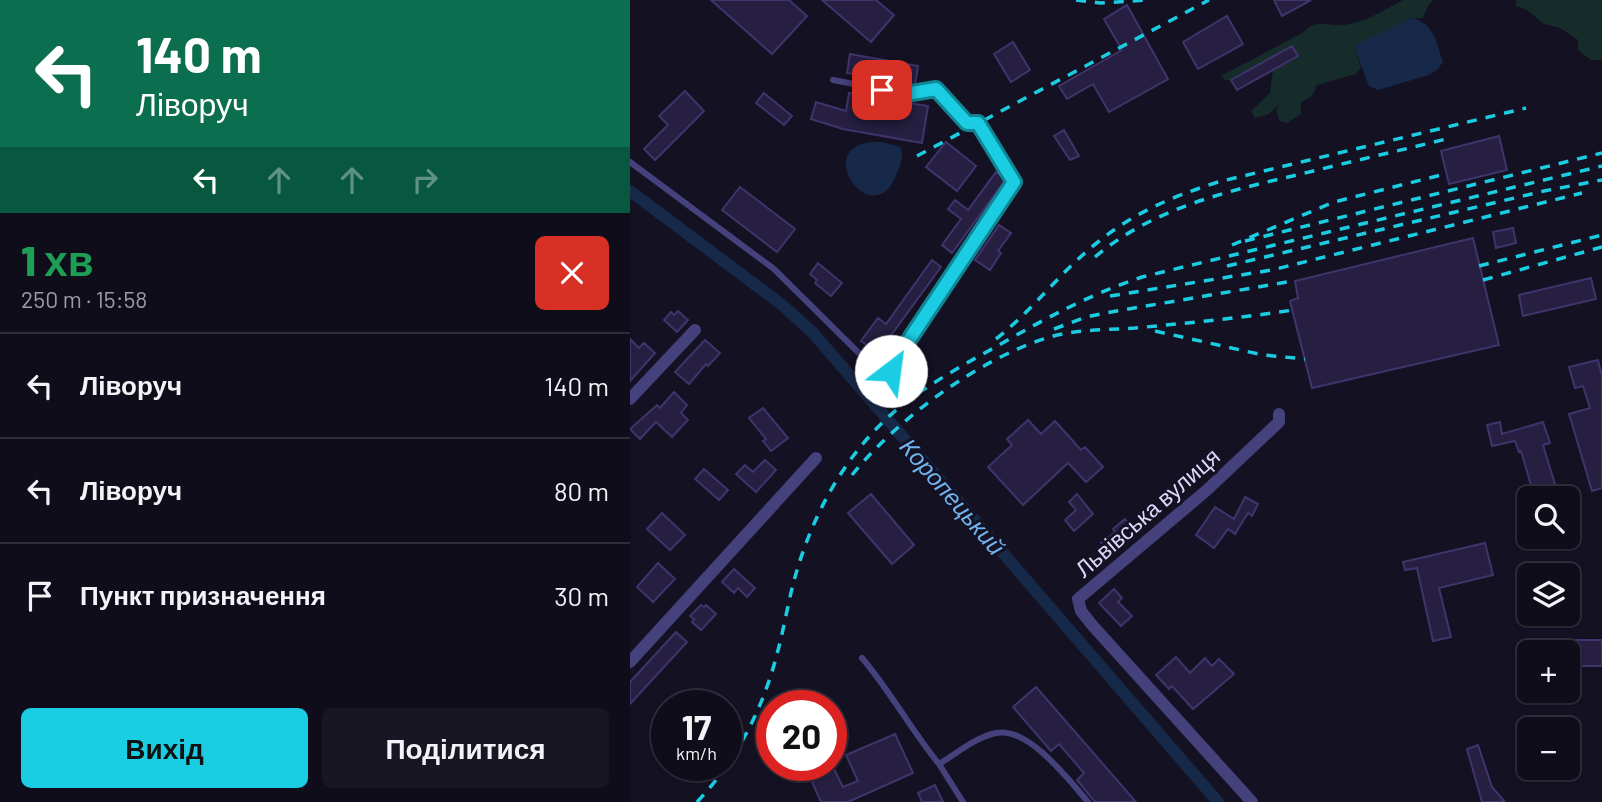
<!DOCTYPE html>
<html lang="uk">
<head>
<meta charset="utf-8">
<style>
	body { margin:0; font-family:Barlow,sans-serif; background:#181623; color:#f1f3f6; height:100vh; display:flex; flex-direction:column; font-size:26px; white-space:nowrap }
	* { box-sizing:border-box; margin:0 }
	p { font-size:23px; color:#9b9ca2 }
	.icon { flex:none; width:38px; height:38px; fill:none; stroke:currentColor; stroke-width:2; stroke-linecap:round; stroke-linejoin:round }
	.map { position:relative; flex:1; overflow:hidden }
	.side { display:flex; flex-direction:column; background:#0f0d1a; width:630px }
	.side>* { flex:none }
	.guide { background:#0b6e4f; color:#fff; overflow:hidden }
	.tools { position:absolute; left:887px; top:486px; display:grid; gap:14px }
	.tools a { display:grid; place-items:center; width:63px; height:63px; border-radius:10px; background:#0f0d1a; box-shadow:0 2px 5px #0004,0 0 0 2px #2f2d39; font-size:35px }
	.speed { position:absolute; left:21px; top:690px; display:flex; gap:14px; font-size:35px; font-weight:700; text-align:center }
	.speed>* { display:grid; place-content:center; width:91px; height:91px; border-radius:50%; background:#0f0d1a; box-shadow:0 2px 5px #0004,0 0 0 2px #2f2d39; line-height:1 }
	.speed small { font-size:18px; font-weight:400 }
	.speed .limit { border:10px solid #d22; background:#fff; color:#111 }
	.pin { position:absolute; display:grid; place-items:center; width:60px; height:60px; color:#fff; margin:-30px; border-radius:14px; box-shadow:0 4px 10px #0006 }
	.me { position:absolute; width:77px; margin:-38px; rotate:30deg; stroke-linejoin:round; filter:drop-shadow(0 0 5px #0008) }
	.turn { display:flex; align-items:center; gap:24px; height:147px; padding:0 21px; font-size:32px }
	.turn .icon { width:91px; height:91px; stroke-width:2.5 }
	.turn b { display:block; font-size:49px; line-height:60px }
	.lanes { display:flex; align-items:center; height:66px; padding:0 21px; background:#0003; justify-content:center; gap:35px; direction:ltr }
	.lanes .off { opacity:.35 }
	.round { display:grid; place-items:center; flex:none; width:74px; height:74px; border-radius:10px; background:#181623 }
	.head { display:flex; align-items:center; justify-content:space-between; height:119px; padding:0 21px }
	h1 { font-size:42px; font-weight:800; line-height:52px; color:#1e9e55 }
	.cta { display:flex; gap:14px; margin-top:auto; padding:14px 21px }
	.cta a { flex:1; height:80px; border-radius:10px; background:#1bcde3; color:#111; font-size:28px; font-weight:800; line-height:80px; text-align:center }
	.cta a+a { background:#181623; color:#f1f3f6 }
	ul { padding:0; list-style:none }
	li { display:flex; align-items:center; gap:21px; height:105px; padding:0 21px; border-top:2px solid #2f2d39 }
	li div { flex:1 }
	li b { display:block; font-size:26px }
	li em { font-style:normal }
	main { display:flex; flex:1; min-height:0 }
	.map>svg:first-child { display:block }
</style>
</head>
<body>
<main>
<section class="side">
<div class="guide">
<div class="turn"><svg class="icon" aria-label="left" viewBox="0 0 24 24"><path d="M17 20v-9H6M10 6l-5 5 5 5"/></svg><div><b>140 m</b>Ліворуч</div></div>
<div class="lanes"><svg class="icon" aria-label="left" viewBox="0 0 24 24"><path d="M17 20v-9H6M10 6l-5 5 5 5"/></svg><svg class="icon off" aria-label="ahead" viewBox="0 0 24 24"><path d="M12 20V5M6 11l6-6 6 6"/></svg><svg class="icon off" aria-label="ahead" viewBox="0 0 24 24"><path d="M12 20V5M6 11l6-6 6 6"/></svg><svg class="icon off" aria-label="right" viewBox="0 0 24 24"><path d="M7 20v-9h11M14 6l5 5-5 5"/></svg></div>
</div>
<div class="head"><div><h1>1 хв</h1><p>250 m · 15:58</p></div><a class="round" style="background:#d93025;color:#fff"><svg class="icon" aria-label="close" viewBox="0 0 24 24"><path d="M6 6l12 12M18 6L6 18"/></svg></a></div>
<ul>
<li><svg class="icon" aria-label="left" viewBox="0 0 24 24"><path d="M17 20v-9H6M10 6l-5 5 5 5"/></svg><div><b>Ліворуч</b></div><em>140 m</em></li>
<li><svg class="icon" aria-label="left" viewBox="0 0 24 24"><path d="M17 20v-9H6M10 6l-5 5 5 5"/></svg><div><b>Ліворуч</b></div><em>80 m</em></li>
<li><svg class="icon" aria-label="arrive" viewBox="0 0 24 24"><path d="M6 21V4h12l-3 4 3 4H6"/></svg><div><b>Пункт призначення</b></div><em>30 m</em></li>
</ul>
<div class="cta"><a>Вихід</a><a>Поділитися</a></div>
</section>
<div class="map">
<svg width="972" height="802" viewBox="0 0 972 802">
	<rect width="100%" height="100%" fill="#141123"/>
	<!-- green -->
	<path fill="#152c2b" d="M773 0H804L799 4 793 18H782L725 50 731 67 726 74 687 85 682 96 671 102V114L657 123 650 121 646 111 649 104 639 114 625 118 621 111 640 93 643 70 667 56 662 46 601 80H595L591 76 674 32C688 17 696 27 711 25 733 24 754 10 773 0Z
		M886 0H972V60H961L948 50V40L930 28 914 24 897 10 886 6Z"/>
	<!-- water -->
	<path fill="#162948" d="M782 18C804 23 806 42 813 62L807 70 799 75 748 90 739 86 725 49 727 44Z
		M252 142 270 147C275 157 269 168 265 178 240 234 176 138 252 142Z"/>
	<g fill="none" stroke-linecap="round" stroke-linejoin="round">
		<!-- canal -->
		<path stroke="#162948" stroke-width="12" d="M0 191 151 304 183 333 588 802"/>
	</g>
	<!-- building -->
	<path fill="#261f41" stroke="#3f346b" stroke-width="2" d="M81 0H159L177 16 142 54Z
		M192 0H246L264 15 241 42Z
		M644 0H681L652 16Z
		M497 5 538 79 479 112 463 84 437 99 429 86 492 50 474 19Z
		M597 16 613 44 568 69 553 42Z
		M383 42 400 70 381 82 364 54Z
		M662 46 668 56 607 90 601 80Z
		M220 54 288 66 285 85 217 73Z
		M55 91 74 111 25 160 14 149 38 125 29 116Z
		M134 93 162 116 154 125 126 103Z
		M219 93 298 106 292 143 213 129 181 119 186 102 216 111Z
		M434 130 449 156 440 160 424 136Z
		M869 136 877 170 819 184 811 151Z
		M316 142 346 166 327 191 296 167Z
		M366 172 376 179 322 253 312 245 331 219 318 209 325 200 338 210Z
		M110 187 165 229 147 252 92 210Z
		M369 225 381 233 368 251 371 253 360 270 345 260Z
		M883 228 886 243 866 248 863 232Z
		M843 238 869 345 682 388 660 301 668 298 665 281Z
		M302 260 311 267 248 353 231 341 248 318 256 324Z
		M188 263 212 283 201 296 185 283 187 280 180 274Z
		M961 278 966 299 893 316 889 295Z
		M48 311 58 320 47 332 34 320 41 312 44 315Z
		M0 339 9 348 14 343 25 353 0 381Z
		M75 340 90 353 78 366 76 364 59 384 45 372Z
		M968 360 972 376V488L962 491 939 414 960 408 953 386 945 388 939 367Z
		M44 392 57 405 51 413 58 420 42 437 26 422 10 439 0 429 27 405 30 408Z
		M133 408 158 438 141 451 133 441 136 439 119 418Z
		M398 420 411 434 425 421 451 450 455 447 473 467 456 482 438 463 393 505 358 467 382 445 377 439Z
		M870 422 872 434 913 422 920 443 913 445 928 494 905 499 891 451 889 452 885 441 862 446 857 425Z
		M135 460 146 470 126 492 106 474 115 465 123 472Z
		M74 469 98 490 89 500 65 479Z
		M241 494 284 545 262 564 218 513Z
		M447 494 463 514 444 531 435 520 446 510 439 502Z
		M615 497 628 504 622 516 618 513 605 534 598 529 584 548 566 535 585 507 604 519Z
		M32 513 55 535 40 550 17 529Z
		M495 519 507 534 481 555 471 543 485 532 483 529Z
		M855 543 863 575 809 588 821 637 803 641 787 568 775 570 773 562Z
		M28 563 45 579 23 602 7 587Z
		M104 569 125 588 117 597 108 588 104 593 92 582Z
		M484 589 492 598 488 602 502 616 491 626 469 603Z
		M71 605 74 607 76 605 86 614 71 630 62 622 64 619 60 616Z
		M46 632 57 642 0 704V682Z
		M941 640H972V666H941Z
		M546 657 560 673 575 658 582 666 589 659 604 674 563 709 542 686 539 689 526 675Z
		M406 687 506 802H465L447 780 454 773 429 744 421 751 383 707Z
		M265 734 283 773 218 802H191L177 771 190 765H202L213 787 228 781 216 755Z
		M848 745 862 787 875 802H852L837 749Z
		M305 785 313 802H292L288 793Z"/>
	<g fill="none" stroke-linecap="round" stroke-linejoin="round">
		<!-- lane -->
		<path stroke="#44417c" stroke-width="6" d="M0 162 144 269 254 378 261 371 277 343 384 182 348 123H337L306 89 276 94 203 80
			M232 658C261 692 281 730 309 764
			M333 802 309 764C326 754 346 737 366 733 398 726 439 780 458 802"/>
		<!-- street -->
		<path stroke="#44417c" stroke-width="12" d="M0 399 65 330
			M0 662 186 458
			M622 802 463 626 451 611 448 599 577 490 649 422V414"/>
		<!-- rail -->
		<path stroke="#1bcde3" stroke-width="3.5" stroke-dasharray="10 9" stroke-linecap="butt" d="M446 0 470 3 518 0
			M287 156 579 0
			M615 241 972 153
			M602 245 704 202 811 175
			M465 257C523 208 598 191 671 174 719 162 768 151 816 139
			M597 266 914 191 972 180
			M849 266 972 235
			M853 280 972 247
			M480 296 642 270 952 193
			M424 329 456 317 481 312 657 282
			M525 331 633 355 675 359
			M366 339C403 310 431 271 468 242 505 212 544 196 588 182L896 108
			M222 475C268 418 350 358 420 337 448 329 477 330 505 328 558 323 611 318 663 310
			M67 802C106 761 133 709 147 654 154 629 158 602 165 577 183 513 217 450 270 407 300 383 335 364 369 345 416 318 461 294 512 277L972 166"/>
	</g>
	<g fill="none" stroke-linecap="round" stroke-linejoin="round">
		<defs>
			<path id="route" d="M252 90 276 94 306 89 337 123H348L384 182 277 343 261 371"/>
		</defs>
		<!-- route casing -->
		<use href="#route" stroke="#128594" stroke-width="18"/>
		<!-- route -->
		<use href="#route" stroke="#1bcde3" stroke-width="12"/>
	</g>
	<g text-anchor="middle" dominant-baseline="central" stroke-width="6" stroke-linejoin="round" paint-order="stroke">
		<!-- street labels -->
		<g font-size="23" fill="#dbd7fa" stroke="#141123">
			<text transform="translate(517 512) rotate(-41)">Львівська вулиця</text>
		</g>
		<!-- water labels -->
		<g font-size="24" font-style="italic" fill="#71b3ee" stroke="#141123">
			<text transform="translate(323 496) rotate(49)">Коропецький</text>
		</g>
	</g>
</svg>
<div class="tools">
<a><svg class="icon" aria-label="search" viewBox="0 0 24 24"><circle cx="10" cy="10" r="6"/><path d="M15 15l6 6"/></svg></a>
<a><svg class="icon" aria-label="layers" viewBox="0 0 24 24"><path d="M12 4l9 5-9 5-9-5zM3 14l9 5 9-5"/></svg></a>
<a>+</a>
<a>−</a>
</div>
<div class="speed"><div>17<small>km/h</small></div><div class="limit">20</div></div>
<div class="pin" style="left:252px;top:90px;background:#d93025"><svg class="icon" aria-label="arrive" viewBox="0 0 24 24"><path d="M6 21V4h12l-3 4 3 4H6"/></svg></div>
<svg class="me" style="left:261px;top:371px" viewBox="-20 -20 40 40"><circle r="19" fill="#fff"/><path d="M0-13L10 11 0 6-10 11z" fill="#1bcde3"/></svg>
</div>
</main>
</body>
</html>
